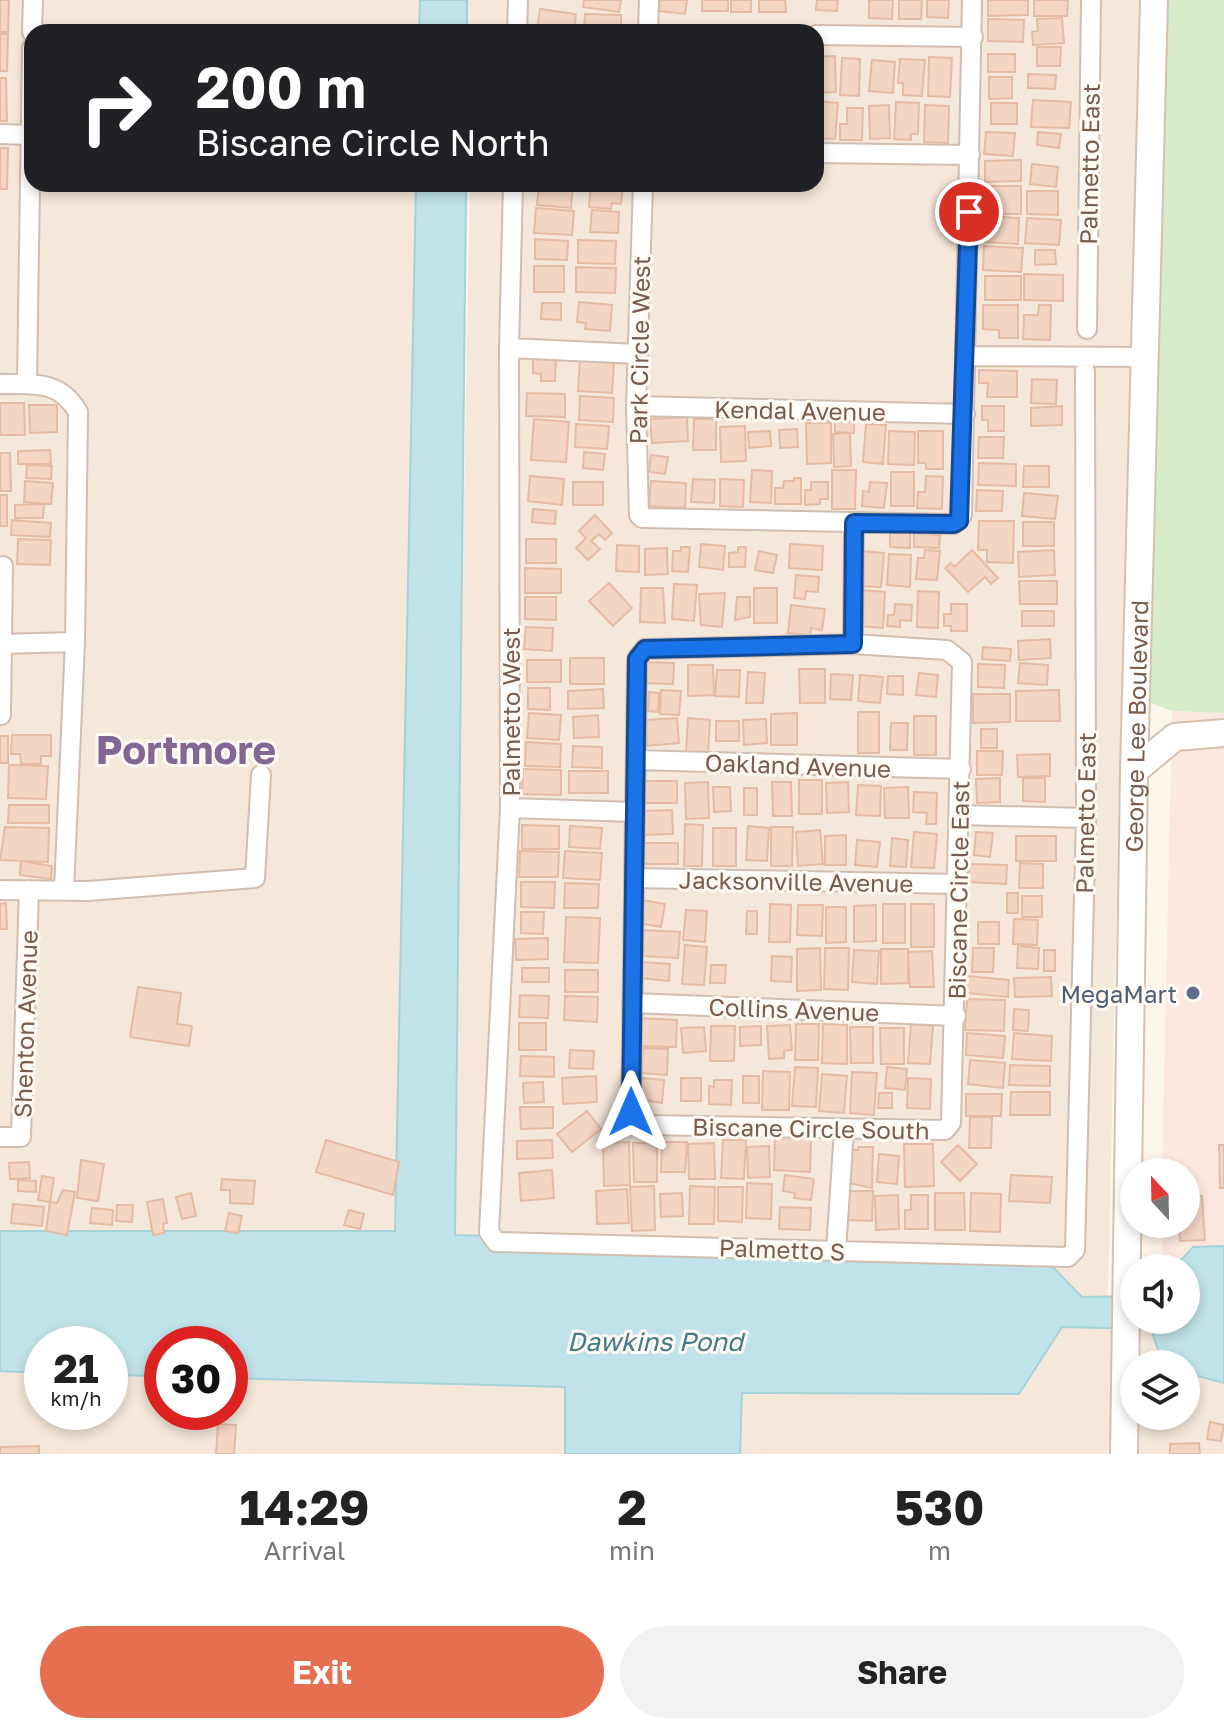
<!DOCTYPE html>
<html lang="en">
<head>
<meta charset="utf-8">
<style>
	body { margin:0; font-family:"Golos Text",sans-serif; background:#f2f2f2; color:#222; height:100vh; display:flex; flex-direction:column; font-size:30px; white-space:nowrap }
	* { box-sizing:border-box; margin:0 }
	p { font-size:26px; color:#767676 }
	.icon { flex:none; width:44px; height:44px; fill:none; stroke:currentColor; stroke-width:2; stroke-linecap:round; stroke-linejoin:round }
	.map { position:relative; height:1454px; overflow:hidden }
	.side { display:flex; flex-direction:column; background:#fff; flex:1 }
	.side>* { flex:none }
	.hud { position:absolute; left:24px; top:24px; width:800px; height:168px; border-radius:24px; box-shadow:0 4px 12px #0003; background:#202124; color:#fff; overflow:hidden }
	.needle { width:52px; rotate:338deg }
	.controls { position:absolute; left:1120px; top:1158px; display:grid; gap:16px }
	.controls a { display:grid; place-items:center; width:80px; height:80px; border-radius:50%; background:#fff; box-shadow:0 4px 12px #0003; font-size:40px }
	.speed { position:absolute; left:24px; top:1326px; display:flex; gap:16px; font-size:40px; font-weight:700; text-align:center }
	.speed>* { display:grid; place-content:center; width:104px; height:104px; border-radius:50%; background:#fff; box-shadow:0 4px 12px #0003; line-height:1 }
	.speed small { font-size:20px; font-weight:400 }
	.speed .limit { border:12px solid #d22; background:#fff; color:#111 }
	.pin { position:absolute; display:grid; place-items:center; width:68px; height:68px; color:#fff; margin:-34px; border:4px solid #fff; border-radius:50%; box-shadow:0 2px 8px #0007 }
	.me { position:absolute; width:88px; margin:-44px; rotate:0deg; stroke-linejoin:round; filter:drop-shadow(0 0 6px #0008) }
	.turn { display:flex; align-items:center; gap:28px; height:168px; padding:0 40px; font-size:36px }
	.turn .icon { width:104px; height:104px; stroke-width:2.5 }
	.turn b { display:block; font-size:56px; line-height:68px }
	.eta { display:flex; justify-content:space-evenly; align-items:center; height:136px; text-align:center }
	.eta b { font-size:48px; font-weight:700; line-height:56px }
	.action { display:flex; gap:16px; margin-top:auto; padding:16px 40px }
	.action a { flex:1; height:92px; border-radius:48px; background:#e76f51; color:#fff; font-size:32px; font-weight:700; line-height:92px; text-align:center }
	.action a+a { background:#f2f2f2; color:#222 }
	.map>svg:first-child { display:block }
</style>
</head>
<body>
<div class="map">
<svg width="1224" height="1454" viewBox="0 0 1224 1454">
	<rect width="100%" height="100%" fill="#fdf6ec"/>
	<!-- residential -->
	<path fill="#f5e8da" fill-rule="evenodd" d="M0 0H1149L1120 745 1108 1296 1082 1297 1034 1249 449 1274 395 1232 0 1231ZM32 32H816V184H470L456 924 468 184H32Z
		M1061 1327 1151 1329 1163 1364H1134V1416H1186V1373L1224 1383V1454H740L742 1393H1019Z
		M0 1371 42 1373V1412H110V1375L162 1376V1412H230V1378L566 1387 565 1454H0Z"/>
	<!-- commercial -->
	<path fill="#fde8e0" d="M1172 711 1224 713V1274L1162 1268V1224H1186V1172H1162Z"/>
	<!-- green -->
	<path fill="#d8ecc9" d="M1162 0H1224V713L1172 711 1138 698Z"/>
	<!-- water -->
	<path fill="#bfe3e8" stroke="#a5d3da" stroke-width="2" d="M420 0H467V32H419Z
		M416 184H466L455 1235 1034 1248 1082 1297 1134 1296V1320H1186V1268H1174L1193 1247 1224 1246V1383L1186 1373V1364H1163L1151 1329 1062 1327 1019 1394 742 1393 740 1454H565V1387L230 1378V1344H162V1376L110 1375V1344H42V1373L0 1371V1231H395Z"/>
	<!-- building -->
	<path fill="#f3d5c3" stroke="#e6bba3" stroke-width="2" d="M0 0H9L8 32H0Z
		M584 0H621L619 12 583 7Z
		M660 0H687L685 14 659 11Z
		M702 0H728V11H702Z
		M731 0H751V12H731Z
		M759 0H785L786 12H759Z
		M817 0H838L837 11 816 10Z
		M869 0H893L892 19 869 18Z
		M899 0H922L921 19H899Z
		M927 0H949L948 18 927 17Z
		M988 0H1028V15L988 16Z
		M1034 0H1068L1067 16H1034Z
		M540 9 576 14 574 32 537 28Z
		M585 14 621 15V32H584Z
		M1062 18 1064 43 1033 45 1032 32 1038 31 1037 19Z
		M988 19 1024 20 1023 42 988 41Z
		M0 34H8L7 71H0Z
		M1037 47H1061L1060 66H1037Z
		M988 54H1015V72H988Z
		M835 56 836 92 816 93V57Z
		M929 57 952 58 950 97 928 96Z
		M842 58 860 59 859 96 840 95Z
		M900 59 925 60 922 96 903 95V83H898Z
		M872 60 895 62 893 93 869 91Z
		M1028 74 1056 75 1055 89 1028 88Z
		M989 77H1012V98L989 99Z
		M0 78H6L7 121H0Z
		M1033 100 1071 102 1069 128 1031 127Z
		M816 101 838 103 835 139 816 138Z
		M896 102 919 103 918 134H911V140L894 139Z
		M991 103H1017V124H991Z
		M889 105 890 138 870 139 869 106Z
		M925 105 949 106 948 143 924 142Z
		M847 108H863L862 140H840V124H847Z
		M986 132 1015 133 1013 156 984 154Z
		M1038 132 1061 134 1059 148 1037 145Z
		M0 148H8L7 189H0Z
		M1021 160V181L985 182V161Z
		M1032 164 1058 167 1056 187 1030 184Z
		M539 184H573L571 208 537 205Z
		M591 184 623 186 621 204 612 203 611 209 589 207Z
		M988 186H1021V214H982V200H988Z
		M1027 191H1058V215L1027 214Z
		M536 208 574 211 572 235 534 233Z
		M592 210 619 212 618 233 590 232Z
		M986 216 1019 218 1018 244 985 242Z
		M1027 218 1061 220 1059 245 1025 243Z
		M535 239 568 241 567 260 535 259Z
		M578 240 616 241 615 264 578 263Z
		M984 246 1023 248 1021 272 983 270Z
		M1035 250H1055L1056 264 1035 265Z
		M534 266H564V292H534Z
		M576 267 616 268 615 293 576 292Z
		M1024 274 1063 275V301L1024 300Z
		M985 276H1021V300H985Z
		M579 302 612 305 610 331 585 329 586 323 577 322Z
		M542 303H561V320L541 319Z
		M983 305H1018V338H999V330L983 329Z
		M1039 305H1051L1050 340 1023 339 1024 315H1038Z
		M533 358 556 359 555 381H541V374L533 373Z
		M580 360 614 361 612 393 578 391Z
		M979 370 1017 371V397H987L988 383H979Z
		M1032 379 1057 380 1056 404 1031 403Z
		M527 393 565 394V417L526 416Z
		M580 396 614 398 613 422 579 420Z
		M0 403H24L25 435H0Z
		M29 405H57V432L30 433Z
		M982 406H1004V431H988V420H982Z
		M1062 406V425L1031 426V408Z
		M687 417 688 441 652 443 650 419Z
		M534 419 569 422 566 462 531 460Z
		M694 419H716V450H693Z
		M835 422H854V433L835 432Z
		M806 423H831V463L807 464Z
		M576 424 609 426 607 449 575 447Z
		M866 424 886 425 883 464 863 462Z
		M745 426 746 461 721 462 720 427Z
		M797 429 798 447 780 448 779 430Z
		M770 431 771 446 749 448 748 432Z
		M889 431 915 432 914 465 888 464Z
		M918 431H943V469H926V463H918Z
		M850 433 851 466 834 467 833 434Z
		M979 437H1004L1003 458H978Z
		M50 450 51 464H18V451Z
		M584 452 605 454 603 470 583 468Z
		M0 453H10L11 491H0Z
		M651 455 668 457 665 474 649 472Z
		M979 463 1016 464V486L978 485Z
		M27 465 52 466 51 479 26 478Z
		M1024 466H1049V487H1023Z
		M752 470 772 471 771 503 750 502Z
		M832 470H856L855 509H832Z
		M891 472H914V506H891Z
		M530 476 564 479 562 505 528 501Z
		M926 476 943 477 942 509 917 508 918 492H925Z
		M794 478H801V504H775V488H783L784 481H794Z
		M693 479 715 480 714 503 691 502Z
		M720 479 744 480 743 507 720 506Z
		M25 481 53 483 51 504 24 502Z
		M651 481 686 483 685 508 649 506Z
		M573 482H603V505H573Z
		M811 482H828V499H820V504L805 505V490H811Z
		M870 482 887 483 884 508 862 506 863 491 869 492Z
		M977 490 1003 491 1002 511H976Z
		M1024 493 1058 496 1055 519 1022 516Z
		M0 495H7V526H0Z
		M44 504 43 518H15V505Z
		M533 509 556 511 555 524 532 522Z
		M595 515 612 533 605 540 599 534 591 541 600 549 588 560 576 548 586 538 579 531Z
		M12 520 51 523 50 537 11 535Z
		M979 521H1014L1013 563 987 562V550H978Z
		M1023 522H1054V546H1023Z
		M890 533H910V548L890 547Z
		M914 533 940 535 939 548 914 547Z
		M18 539 51 540 50 565 17 564Z
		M526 539H556V563H526Z
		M701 544 725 546 723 570 699 567Z
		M790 544 823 546 822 570 789 568Z
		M617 545 639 546V572L616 571Z
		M681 547H690L688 572 672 571 673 551H681Z
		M738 547H746L745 567H729V553L738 552Z
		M667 548 668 574 645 575V549Z
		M925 550 940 551 937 580 916 579 918 558H924Z
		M972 550 998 578 991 584 985 577 968 592 945 568 951 563 954 567Z
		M1054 550 1055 575 1019 577 1018 552Z
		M759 551 777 555 773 573 755 570Z
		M860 551 884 553 881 587 858 586Z
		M889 554 911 555 910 587 887 585Z
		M525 568 561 569V593H525Z
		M796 575 819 577 818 592 806 591 805 599 794 598Z
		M1019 581H1057V604H1020Z
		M609 583 632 608 613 626 589 601Z
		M674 584 697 585 694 621 672 619Z
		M641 588H663L665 623 640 622Z
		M754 588H777V623H754Z
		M861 590 885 592 883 628 858 626Z
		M918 591 939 592 938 628 917 627Z
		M725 593 722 627 701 625 699 594Z
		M525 597H556V620L525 619Z
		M737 597H750V617L735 620Z
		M895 604 912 605 911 621 900 620V627L887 626 888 615H894Z
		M951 604H967V631H951V626H944V614H951Z
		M791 605 825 609 822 630 811 628 810 635 788 633Z
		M1022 611H1054V626H1022Z
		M526 627 553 628 552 651 524 649Z
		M1050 639 1051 658 1019 660 1018 641Z
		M983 647 1011 649 1010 661 982 659Z
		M570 658H604V684H570Z
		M527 660H561V682H527Z
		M645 662 674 663 673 684 644 683Z
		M1020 663 1048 665 1047 685 1018 683Z
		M978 664 1005 665 1004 688 978 687Z
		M688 665H713L714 695 688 696Z
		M799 669H825V703H800Z
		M717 670H740L739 697 715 696Z
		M748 672 765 673 763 703H746Z
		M919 673 938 675 936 697 916 695Z
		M831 674 853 675 851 700 830 699Z
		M860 675 883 677 880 703 858 701Z
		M888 676H903V695L887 694Z
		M528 688H550V710L528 709Z
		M603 689 604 708 568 709V691Z
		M661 690 681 691 679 715 660 714Z
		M1059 690 1060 721H1016V691Z
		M649 692 659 693 658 712 648 711Z
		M973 694H1010V722L973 723Z
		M858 712H879V753H858Z
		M529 713 561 715 559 740 527 738Z
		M797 713V745H771V714Z
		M598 715 599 737 574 738 573 717Z
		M914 716H936V755H914Z
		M677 718 679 743 647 746 646 720Z
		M688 718 710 720 708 753 686 752Z
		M766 719 767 743 744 745 743 720Z
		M716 721H739V741H716Z
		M891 723H908L907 750H890Z
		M981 729H997V748H981Z
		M12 735H51V756H41V764H21L20 754H11Z
		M0 736H8V763H0Z
		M526 742 561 744 560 767 525 766Z
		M573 746 602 747V768L572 767Z
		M977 751H1003L1002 775H977Z
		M1050 754V776L1018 777 1017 755Z
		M9 765 48 766 46 799 8 798Z
		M523 769 561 770V795L522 794Z
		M569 771H608V793H569Z
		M1000 778V802L977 803 976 779Z
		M1023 778H1045V802L1023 801Z
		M799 780H822V814H799Z
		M644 781H677V803H644Z
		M708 782 709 818 686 819 685 783Z
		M772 782H791L792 816H773Z
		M848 782 849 812 827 813 826 783Z
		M858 785 881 786 880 816 856 815Z
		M713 787H730L731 811 714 812Z
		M908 787 909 818H885L884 788Z
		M744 788H757V815H744Z
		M914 792 937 793 936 824H926L927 813 913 812Z
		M9 805H49V823H8Z
		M672 810 673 834 642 835 641 811Z
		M685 824 703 825 702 866H684Z
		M522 825 559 826V849H522Z
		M570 826 602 828 600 849 569 847Z
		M748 826 769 828 767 861 746 860Z
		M5 827 49 828 48 862 0 860Z
		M771 827H793L792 866H771Z
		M713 828H736V866H713Z
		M820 830 823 864 798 866 796 832Z
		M914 832 937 834 934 868 911 867Z
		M976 832 993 833 990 857 974 855Z
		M846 835V865H825V836Z
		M1016 836H1056V861H1016Z
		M892 838 908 840 906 867 890 866Z
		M857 840 880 842 877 867 855 865Z
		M643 843H678V864H644Z
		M520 851 559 852 558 877H519Z
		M565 851 602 853 600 880 563 878Z
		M21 861 52 866 51 879 20 875Z
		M1020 863 1043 864V888H1019Z
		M969 864 1007 865 1006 884 969 882Z
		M521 882H555L554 908 521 907Z
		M565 883 599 884 598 908H564Z
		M1007 893H1018V913H1007Z
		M1022 896H1042V917H1022Z
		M642 900 665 904 661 927 638 923Z
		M6 903 7 929H0V904Z
		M770 904 791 905 790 942H769Z
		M883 904H905V943H883Z
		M911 904H934V947H911Z
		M798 905H823L822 936 797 935Z
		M876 905V941L854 942V906Z
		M826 907H846V942L826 943Z
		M686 910 707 911 705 942 683 940Z
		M747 911H757V934H746Z
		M521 912H544L543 934 521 933Z
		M566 917 600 918 598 963 564 962Z
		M1014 919 1038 920 1037 945 1013 944Z
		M978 922H999V944H978Z
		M643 930 680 932 678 958 642 956Z
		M548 938V959L516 960 515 939Z
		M685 945 707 947 704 985 682 984Z
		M1018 946 1039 948 1038 969 1017 968Z
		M820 948 821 990 797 991V949Z
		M825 948H849L848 990 824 989Z
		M973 948H994L993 972H972Z
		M881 949H908V983L881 984Z
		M854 950 879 951 877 984 852 982Z
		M1044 950H1055V971H1044Z
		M932 951 934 987H910L908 952Z
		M772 956 792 957 791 982 771 981Z
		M643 962 670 964 669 981 641 978Z
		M711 965H726L725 983H710Z
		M522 968H549V982H522Z
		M565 970H598V992H565Z
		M968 976 1009 980 1008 997 966 993Z
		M1051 977 1052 996 1015 997 1014 978Z
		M138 987 181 993 177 1024 192 1026 189 1046 130 1037Z
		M520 995 549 996 548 1018 519 1017Z
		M565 996 598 997 597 1022 564 1020Z
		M967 999 1005 1000 1004 1031 965 1030Z
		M1014 1009 1029 1010 1028 1031 1013 1030Z
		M637 1018 677 1020 676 1047 636 1046Z
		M519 1023H546V1050H519Z
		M796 1024H819L818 1060H795Z
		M823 1024 847 1025V1064L822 1063Z
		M911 1024 933 1026 930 1064 908 1063Z
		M790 1025 792 1050 784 1051V1058L769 1059 767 1026Z
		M711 1026H735L734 1061H710Z
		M761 1026V1045L740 1046V1027Z
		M704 1027 706 1051 683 1053 681 1028Z
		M850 1027H873V1063H851Z
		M880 1028H904V1064H881Z
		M967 1033 1005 1036 1003 1058 966 1055Z
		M1014 1033 1052 1036 1051 1061 1012 1059Z
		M643 1048 668 1049 667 1075 641 1073Z
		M570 1050 594 1051 593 1069 569 1068Z
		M521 1056 554 1057V1077L520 1076Z
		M970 1060 1005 1063 1003 1088 968 1084Z
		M1010 1065 1050 1066V1086L1009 1085Z
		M795 1067 818 1068 816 1107 792 1106Z
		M887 1067 907 1069 905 1090 885 1088Z
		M763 1071 790 1072 789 1110H762Z
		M852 1072 877 1073 874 1115 850 1113Z
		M822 1074 847 1076 844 1113 819 1111Z
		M596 1076 597 1102 563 1104 562 1078Z
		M743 1076H759V1103H743Z
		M640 1078 664 1080 662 1103 638 1099Z
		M681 1078H701V1101H681Z
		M908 1078 931 1079 930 1109 907 1108Z
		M714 1080H732L731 1105 709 1104V1086L714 1087Z
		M543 1082 544 1102 524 1103 523 1083Z
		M1011 1092H1050V1115H1010Z
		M879 1093H892V1108H878Z
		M966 1094H1002L1001 1116H966Z
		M520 1107H553V1128L521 1129Z
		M587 1111 601 1129 572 1152 557 1134Z
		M970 1117H992L991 1148H969Z
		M775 1136 811 1137 810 1172 774 1170Z
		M326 1140 399 1162 393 1195 316 1172Z
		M552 1140 553 1158 517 1159V1141Z
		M723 1140H746L744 1179 721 1178Z
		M629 1142 630 1185 604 1186 603 1143Z
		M662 1142H687L685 1172H661Z
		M633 1143H657V1182H634Z
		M714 1143 715 1179H689L688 1144Z
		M904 1144H933L934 1186 905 1187Z
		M958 1145 977 1164 960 1181 941 1162Z
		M1219 1145H1224V1188H1220Z
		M769 1146 770 1177 748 1178 747 1147Z
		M858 1147H873L872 1188 849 1183 850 1150H858Z
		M879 1154 899 1156 897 1184 877 1182Z
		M81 1160 104 1164 98 1201 77 1198Z
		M29 1162 30 1178 10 1179 9 1163Z
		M552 1170 554 1198 521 1201 519 1173Z
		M785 1175 814 1179 811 1200 794 1198 795 1193 783 1191Z
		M1011 1175 1052 1177 1050 1203 1009 1201Z
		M42 1176 54 1178 50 1202 38 1200Z
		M222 1179 255 1181 253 1204 230 1203V1190H221Z
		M18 1180 36 1181V1192L18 1191Z
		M747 1183 772 1184 771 1219 746 1218Z
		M654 1186 655 1230 632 1231 630 1187Z
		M690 1186 715 1187 714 1224H689Z
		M718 1187H743L742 1222 718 1221Z
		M627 1189 629 1223 597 1224 596 1191Z
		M63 1190 75 1192 67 1235 46 1231 50 1202 57 1203Z
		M848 1191H873L872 1221 847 1220Z
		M191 1193 196 1216 182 1219 176 1197Z
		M682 1193 683 1216 661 1217 660 1194Z
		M935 1193H964L965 1230H935Z
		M971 1193 1001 1194 1000 1232 970 1231Z
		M898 1195 899 1229 876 1230 875 1196Z
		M911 1195H928V1229H905V1210H911Z
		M1202 1196 1205 1240 1180 1241 1179 1224H1186V1197Z
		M163 1199 167 1223 163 1224 164 1233 153 1235 147 1202Z
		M13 1204 44 1207 42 1226 11 1223Z
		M117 1205H133L132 1222 116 1221Z
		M780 1207 811 1208 810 1230 779 1229Z
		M92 1208 113 1210 112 1225 90 1223Z
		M349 1210 364 1214 360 1229 344 1225Z
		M229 1213 242 1216 238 1233 225 1231Z
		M1210 1422 1224 1425 1221 1441 1207 1439Z
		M218 1424 236 1425 234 1454H216Z
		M1199 1443 1200 1454H1170V1444Z
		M39 1446V1454H0V1447Z"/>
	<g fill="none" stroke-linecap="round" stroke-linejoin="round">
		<defs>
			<path id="street" d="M32 32 33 0
				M517 32 518 0
				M648 32 649 0
				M816 35 973 37
				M0 134 30 135
				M816 153 970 155
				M513 184 509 348 510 808 489 1232 496 1242 1068 1257 1075 1250 1086 818 1085 371
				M643 184 636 406 639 515 642 518 954 524 962 515 972 0
				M1087 329 1091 0
				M509 348 638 354
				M966 356 1147 357
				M0 384C33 384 60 380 78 412L75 642 64 890
				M27 384 32 48
				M636 406 965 414
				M0 644 75 642
				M853 644 947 650 962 662 951 1123 945 1130 644 1125 635 1121 631 1112 637 659 645 649Z
				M853 644 854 523
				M1 715 3 566
				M636 760 961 769
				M510 808 635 812
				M960 815 1086 818
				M634 878 958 884
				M0 890 88 891 255 878 261 775
				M632 1003 956 1016
				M0 1137H21L29 890
				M836 1251 844 1130"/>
			<g id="secondary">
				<path d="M1134 771 1175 737 1224 733"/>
				<path id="s1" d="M1124 1454 1134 771 1154 0"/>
			</g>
		</defs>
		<!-- street casing -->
		<use href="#street" stroke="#d1beb0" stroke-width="22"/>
		<!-- secondary casing -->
		<use href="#secondary" stroke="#d6c0b0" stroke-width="30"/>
		<!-- street -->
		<use href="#street" stroke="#fff" stroke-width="18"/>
		<!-- secondary -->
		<use href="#secondary" stroke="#fff" stroke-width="26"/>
	</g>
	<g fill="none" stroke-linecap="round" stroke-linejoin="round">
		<defs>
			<path id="route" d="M631 1112 637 659 645 649 853 644 854 523 954 524 959 521 969 212"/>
		</defs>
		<!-- route casing -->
		<use href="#route" stroke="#114b97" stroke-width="20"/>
		<!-- route -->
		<use href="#route" stroke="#1a73e8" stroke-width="14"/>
	</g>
	<!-- markers -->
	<circle fill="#5c6f8a" stroke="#fffaf3" stroke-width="3" cx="1193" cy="993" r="8"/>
	<g text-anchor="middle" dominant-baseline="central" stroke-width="6" stroke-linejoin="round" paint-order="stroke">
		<!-- street labels -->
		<g font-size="24" fill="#7a5c4d" stroke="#fffaf3">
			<text transform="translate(1089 164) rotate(-89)">Palmetto East</text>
			<text transform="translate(639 350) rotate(-89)">Park Circle West</text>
			<text transform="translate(800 410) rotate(1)">Kendal Avenue</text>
			<text transform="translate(510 712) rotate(-90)">Palmetto West</text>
			<text stroke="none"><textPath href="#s1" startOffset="728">George Lee Boulevard</textPath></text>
			<text transform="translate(798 765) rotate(2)">Oakland Avenue</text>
			<text transform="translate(1085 813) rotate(-89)">Palmetto East</text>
			<text transform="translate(796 881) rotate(1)">Jacksonville Avenue</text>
			<text transform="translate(958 890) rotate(-89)">Biscane Circle East</text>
			<text transform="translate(794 1009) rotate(2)">Collins Avenue</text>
			<text transform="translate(25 1024) rotate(-88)">Shenton Avenue</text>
			<text transform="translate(811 1128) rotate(1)">Biscane Circle South</text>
			<text transform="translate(782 1249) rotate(2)">Palmetto S</text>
		</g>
		<!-- service labels -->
		<g font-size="24" fill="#4e5e75" stroke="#fffaf3" text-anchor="end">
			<text x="1177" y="993">MegaMart</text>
		</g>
		<!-- water labels -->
		<g font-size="26" font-style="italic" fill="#437c86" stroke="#fffaf3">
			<text x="655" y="1341">Dawkins Pond</text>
		</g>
		<!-- town labels -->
		<g font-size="40" font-weight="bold" fill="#846695" stroke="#fffaf3">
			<text x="186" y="749">Portmore</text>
		</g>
	</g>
</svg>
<div class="controls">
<a><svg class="needle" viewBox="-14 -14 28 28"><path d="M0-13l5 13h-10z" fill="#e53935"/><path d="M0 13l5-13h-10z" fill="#767676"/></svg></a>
<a><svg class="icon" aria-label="sound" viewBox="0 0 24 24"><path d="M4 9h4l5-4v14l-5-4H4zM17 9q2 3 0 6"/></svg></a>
<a><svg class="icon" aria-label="layers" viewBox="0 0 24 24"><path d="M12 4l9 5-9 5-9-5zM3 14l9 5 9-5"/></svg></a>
</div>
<div class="speed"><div>21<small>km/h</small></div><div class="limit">30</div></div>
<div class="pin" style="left:969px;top:212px;background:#d93025"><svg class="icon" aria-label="arrive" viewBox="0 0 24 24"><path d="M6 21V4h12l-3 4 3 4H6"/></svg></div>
<svg class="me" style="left:631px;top:1112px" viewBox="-20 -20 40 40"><path d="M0-17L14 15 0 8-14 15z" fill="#1a73e8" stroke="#fff" stroke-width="4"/></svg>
<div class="hud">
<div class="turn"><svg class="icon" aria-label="right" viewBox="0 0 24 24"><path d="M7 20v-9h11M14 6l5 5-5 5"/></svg><div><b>200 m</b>Biscane Circle North</div></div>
</div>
</div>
<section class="side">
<div class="eta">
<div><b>14:29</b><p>Arrival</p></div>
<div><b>2</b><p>min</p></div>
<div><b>530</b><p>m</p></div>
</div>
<div class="action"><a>Exit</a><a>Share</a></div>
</section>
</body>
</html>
